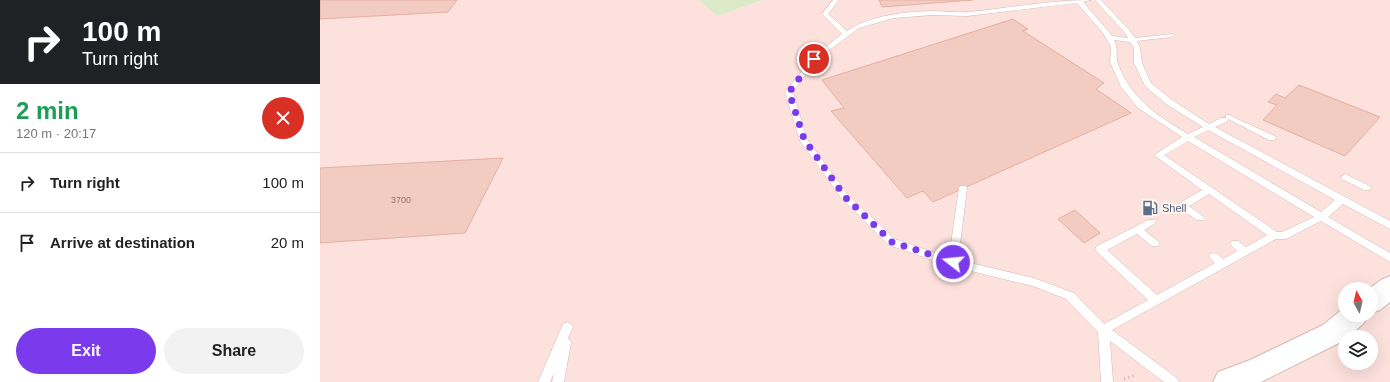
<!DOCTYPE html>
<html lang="en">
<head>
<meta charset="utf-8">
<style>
	body { margin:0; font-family:Helvetica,sans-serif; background:#f2f2f2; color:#222; height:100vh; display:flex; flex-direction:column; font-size:15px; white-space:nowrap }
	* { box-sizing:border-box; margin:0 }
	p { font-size:13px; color:#767676 }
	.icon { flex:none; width:22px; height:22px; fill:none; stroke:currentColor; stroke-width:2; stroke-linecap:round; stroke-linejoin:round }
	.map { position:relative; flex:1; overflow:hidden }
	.side { display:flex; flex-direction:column; background:#fff; width:320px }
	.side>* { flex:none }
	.banner { background:#202124; color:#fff; overflow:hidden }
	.needle { width:26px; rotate:352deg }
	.tools { position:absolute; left:1018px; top:282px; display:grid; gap:8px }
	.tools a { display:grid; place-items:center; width:40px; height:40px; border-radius:50%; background:#fff; box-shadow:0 4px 16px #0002; font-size:20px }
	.pin { position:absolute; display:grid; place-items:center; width:34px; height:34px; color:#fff; margin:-17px; border:2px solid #fff; border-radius:50%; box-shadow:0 1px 4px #0007 }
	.me { position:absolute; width:44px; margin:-22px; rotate:286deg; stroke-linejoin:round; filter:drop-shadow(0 0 3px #0008) }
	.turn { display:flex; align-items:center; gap:14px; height:84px; padding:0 16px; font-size:18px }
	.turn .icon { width:52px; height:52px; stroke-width:2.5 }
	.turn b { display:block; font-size:28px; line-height:34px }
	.round { display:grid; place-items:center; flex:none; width:42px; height:42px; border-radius:21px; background:#f2f2f2 }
	.overview { display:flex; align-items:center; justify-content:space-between; height:68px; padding:0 16px }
	h1 { font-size:24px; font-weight:600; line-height:30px; color:#1e9e55 }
	.primary-button { display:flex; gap:8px; margin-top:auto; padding:8px 16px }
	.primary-button a { flex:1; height:46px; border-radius:24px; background:#7c3aed; color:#fff; font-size:16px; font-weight:600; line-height:46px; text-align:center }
	.primary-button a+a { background:#f2f2f2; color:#222 }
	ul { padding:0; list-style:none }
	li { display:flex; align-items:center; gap:12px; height:60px; padding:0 16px; border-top:1px solid #e0e0e0 }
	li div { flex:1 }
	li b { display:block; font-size:15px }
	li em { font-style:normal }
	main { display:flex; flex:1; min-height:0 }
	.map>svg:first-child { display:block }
</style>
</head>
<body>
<main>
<section class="side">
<div class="banner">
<div class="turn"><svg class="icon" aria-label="right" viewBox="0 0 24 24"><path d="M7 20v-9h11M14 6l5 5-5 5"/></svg><div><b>100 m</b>Turn right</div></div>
</div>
<div class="overview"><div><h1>2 min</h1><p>120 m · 20:17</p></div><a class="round" style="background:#d93025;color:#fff"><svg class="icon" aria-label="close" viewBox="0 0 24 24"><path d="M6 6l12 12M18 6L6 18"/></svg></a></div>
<ul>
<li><svg class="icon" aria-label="right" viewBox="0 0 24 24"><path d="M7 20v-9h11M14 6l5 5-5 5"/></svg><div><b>Turn right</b></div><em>100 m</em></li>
<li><svg class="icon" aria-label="arrive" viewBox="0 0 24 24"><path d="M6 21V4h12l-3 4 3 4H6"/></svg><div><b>Arrive at destination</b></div><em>20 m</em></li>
</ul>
<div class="primary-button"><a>Exit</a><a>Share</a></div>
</section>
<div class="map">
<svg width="1070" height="382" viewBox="0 0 1070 382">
	<rect width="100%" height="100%" fill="#fdf2e9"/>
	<!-- commercial -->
	<path fill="#fde1dd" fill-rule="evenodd" d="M0 0H379L397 16 443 0H1070V382H0ZM1025 289H1051V315H1025ZM1025 337H1051V363H1025Z"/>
	<!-- green -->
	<path fill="#dcebc7" d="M379 0H443L397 16Z"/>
	<!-- building -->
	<path fill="#f3ccc1" stroke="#e5afa1" d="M0 0H137L128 12 0 19Z
		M559 0H653L562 7Z
		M693 19 708 29 703 31 784 83 776 89 811 113 613 202 603 191 587 198 511 111 524 108 502 80Z
		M979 85 1060 117 1025 156 943 120 957 105 948 102 956 94 965 98Z
		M183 158 145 233 0 243V168Z
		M755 210 780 233 764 243 738 219Z"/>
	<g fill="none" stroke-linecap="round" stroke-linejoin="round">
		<defs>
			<path id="lane" d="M513 0H519L508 14 527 31C551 15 584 12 612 11 624 11 637 13 649 12 690 8 730 0 771 0L763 2 788 31 792 36 808 38 805 33 775 0H781L810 31 815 38 853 34 854 35 851 37 817 41 820 48 822 63 831 83 852 100 889 124 901 118H906V115H909L955 136 956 138 955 140H949L908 119 907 122 895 127 1070 221V229L1023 204 1008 217 1070 253V262L1001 221 966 239H956L792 330 857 378 859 382H844L790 341 793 382H781L778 332 746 299 713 286 626 265 569 245 522 199 480 141 465 92 492 58 522 34 502 14ZM757 3 783 33 791 47 790 62 801 87 818 108 862 137 834 155 882 190 850 209 848 211 850 213 853 214 862 210 877 220H883L885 218 883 216 869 206 889 194 947 235 926 247 918 241H912L910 244 917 251 903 259C899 255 896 252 890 254L889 257 895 263 837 295 787 250 817 234 832 246H838L840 243 824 230 834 224 836 222 834 220H828L777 246 775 249 777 252 828 300 784 324 754 293 714 278 638 260 647 188 646 186H640L639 188 629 258 575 239 528 195 487 139 473 92 496 60 539 28 574 18 612 15 647 16ZM794 40 810 42 814 48V63L825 86 846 104 883 127 868 134C837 115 811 99 798 64 795 56 799 49 794 40ZM888 130 1015 200 1001 212 874 137ZM868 141 994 217 962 232H957L844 155Z
				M1025 174 1050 186 1051 188 1050 190H1044L1022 179 1021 177Z
				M247 322 251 324 253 327 248 338 251 342 244 382H232L234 373 230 382H218L243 324Z"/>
			<path id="secondary" d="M1070 276V302L1060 310 1051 313V289H1049L1061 280Z
				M1025 307V315H1048L1044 323 1028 337H1025L1023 341 941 382H893L898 372 930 360 1003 325Z"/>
		</defs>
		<!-- lane casing -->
		<use href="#lane" stroke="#d2bab1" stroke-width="1"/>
		<!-- secondary casing -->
		<use href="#secondary" stroke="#d5b9ae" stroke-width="2"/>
		<!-- path -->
		<path stroke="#d8aea3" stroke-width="3" stroke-dasharray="1 3.5" stroke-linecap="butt" d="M804 379 816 375"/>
		<!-- lane -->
		<use href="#lane" fill="#fff" fill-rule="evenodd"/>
		<!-- secondary -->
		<use href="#secondary" fill="#fff" fill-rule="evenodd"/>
	</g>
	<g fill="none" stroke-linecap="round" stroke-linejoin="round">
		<!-- route -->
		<path stroke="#7c3aed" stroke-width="7" stroke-dasharray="0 12.6" d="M494 59 469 92 484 139 525 197 572 242 633 262"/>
	</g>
	<!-- icons -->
	<defs>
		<symbol id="fuel-bare" viewBox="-9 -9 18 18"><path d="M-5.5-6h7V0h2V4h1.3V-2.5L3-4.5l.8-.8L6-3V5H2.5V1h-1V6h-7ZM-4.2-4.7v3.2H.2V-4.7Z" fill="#5c6f8a" stroke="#fff7f0" stroke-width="2.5" paint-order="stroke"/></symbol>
	</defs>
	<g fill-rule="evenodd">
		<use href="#fuel-bare" x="819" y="197" width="22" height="22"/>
	</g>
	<g text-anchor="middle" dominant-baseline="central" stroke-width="4" stroke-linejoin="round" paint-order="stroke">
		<!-- number labels -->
		<g font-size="9" fill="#977269">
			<text x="81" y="200">3700</text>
		</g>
		<!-- service labels -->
		<g font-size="11" fill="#4e5e75" stroke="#fff7f0" text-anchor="start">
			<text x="842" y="208">Shell</text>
		</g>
	</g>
</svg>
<div class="tools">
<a><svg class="needle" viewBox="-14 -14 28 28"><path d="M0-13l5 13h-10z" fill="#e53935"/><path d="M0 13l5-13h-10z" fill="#767676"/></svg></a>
<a><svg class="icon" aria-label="layers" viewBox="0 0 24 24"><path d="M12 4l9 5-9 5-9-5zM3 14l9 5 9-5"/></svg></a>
</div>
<div class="pin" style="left:494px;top:59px;background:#d93025"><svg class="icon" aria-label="arrive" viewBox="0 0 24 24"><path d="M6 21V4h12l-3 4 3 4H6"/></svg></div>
<svg class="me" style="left:633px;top:262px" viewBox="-20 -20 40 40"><circle r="17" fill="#7c3aed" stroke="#fff" stroke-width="3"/><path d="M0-11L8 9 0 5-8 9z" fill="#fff"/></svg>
</div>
</main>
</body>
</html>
